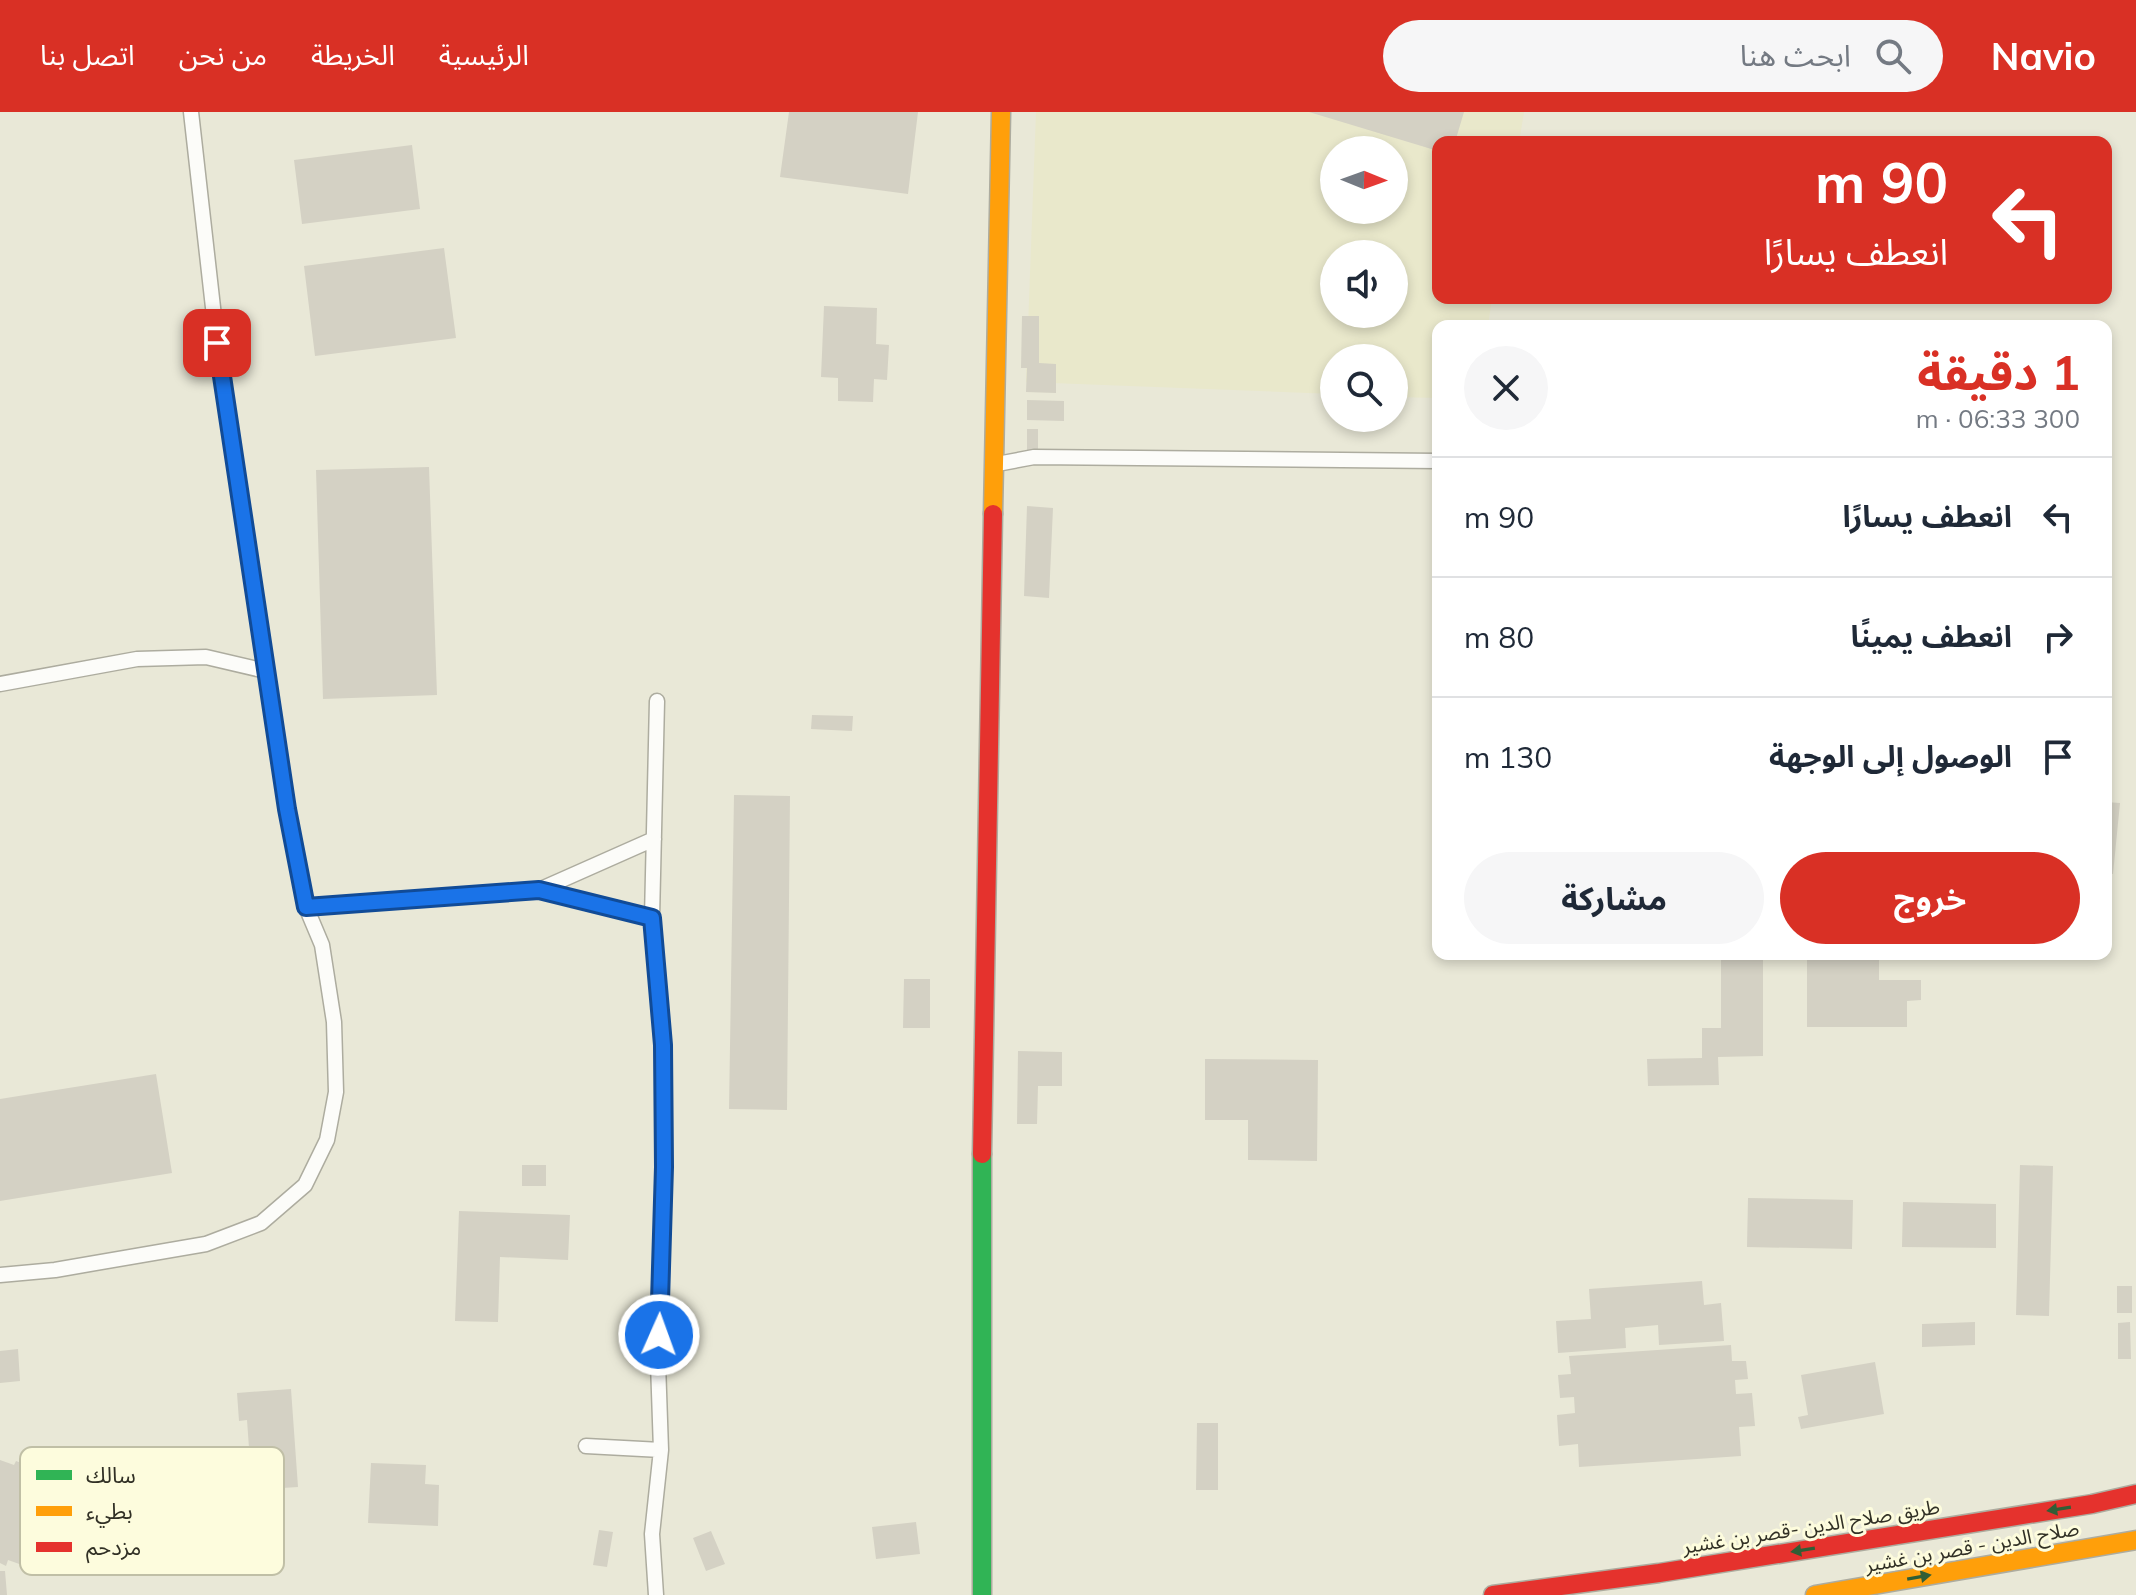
<!DOCTYPE html>
<html lang="ar">
<head>
<meta charset="utf-8">
<style>
	body { margin:0; font-family:Mulish,"Noto Sans Arabic",sans-serif; background:#f6f6f7; color:#1f2937; direction:rtl; height:100vh; display:flex; flex-direction:column; font-size:30px; white-space:nowrap }
	* { box-sizing:border-box; margin:0 }
	p { font-size:26px; color:#747a83 }
	.icon { flex:none; width:44px; height:44px; fill:none; stroke:currentColor; stroke-width:2; stroke-linecap:round; stroke-linejoin:round }
	.map { position:relative; flex:1; overflow:hidden; direction:ltr }
	.details { position:absolute; left:1432px; top:208px; width:680px; height:640px; display:flex; flex-direction:column; background:#fff; border-radius:16px; box-shadow:0 4px 12px #0003; direction:rtl }
	.details>* { flex:none }
	.hud { position:absolute; left:1432px; top:24px; width:680px; height:168px; border-radius:16px; box-shadow:0 4px 12px #0003; direction:rtl; background:#d93025; color:#fff; overflow:hidden }
	.needle { width:52px; rotate:91deg }
	.fabs { position:absolute; left:1320px; top:24px; display:grid; gap:16px }
	.fabs a { display:grid; place-items:center; width:88px; height:88px; border-radius:50%; background:#fff; box-shadow:0 4px 12px #0003; font-size:40px }
	.pin { position:absolute; display:grid; place-items:center; width:68px; height:68px; color:#fff; margin:-34px; border-radius:16px; box-shadow:0 4px 12px #0006 }
	.me { position:absolute; width:88px; margin:-44px; rotate:2deg; stroke-linejoin:round; filter:drop-shadow(0 0 6px #0008) }
	.turn { display:flex; align-items:center; gap:28px; height:168px; padding:0 32px; font-size:36px }
	.turn .icon { width:104px; height:104px; stroke-width:2.5 }
	.turn b { display:block; font-size:56px; line-height:68px }
	.round { display:grid; place-items:center; flex:none; width:84px; height:84px; border-radius:42px; background:#f6f6f7 }
	.head { display:flex; align-items:center; justify-content:space-between; height:136px; padding:0 32px }
	h1 { font-size:48px; font-weight:700; line-height:60px; color:#d93025 }
	.action { display:flex; gap:16px; margin-top:auto; padding:16px 32px }
	.action a { flex:1; height:92px; border-radius:48px; background:#d93025; color:#fff; font-size:32px; font-weight:700; line-height:92px; text-align:center }
	.action a+a { background:#f6f6f7; color:#1f2937 }
	ul { padding:0; list-style:none }
	li { display:flex; align-items:center; gap:24px; height:120px; padding:0 32px; border-top:2px solid #e0e1e3 }
	li div { flex:1 }
	li b { display:block; font-size:30px }
	li em { font-style:normal }
	header { display:flex; align-items:center; gap:48px; box-sizing:border-box; height:112px; padding:0 40px; background:#d93025; color:#fff }
	header strong { font-size:38px }
	nav { display:flex; gap:44px; margin-inline-start:auto; font-size:28px }
	.search { width:560px; height:72px; background:#f6f6f7; display:flex; align-items:center; gap:20px; box-sizing:border-box; padding:0 28px; border-radius:44px; color:#747a83; font-size:30px }
	.map>svg:first-child { display:block }
</style>
</head>
<body>
<header>
<strong>Navio</strong>
<div class="search"><svg class="icon" aria-label="search" viewBox="0 0 24 24"><circle cx="10" cy="10" r="6"/><path d="M15 15l6 6"/></svg>ابحث هنا</div>
<nav><a>الرئيسية</a><a>الخريطة</a><a>من نحن</a><a>اتصل بنا</a></nav>
</header>
<div class="map">
<svg width="2136" height="1483" viewBox="0 0 2136 1483">
	<rect width="100%" height="100%" fill="#e9e8d7"/>
	<!-- built -->
	<path fill="#e9e8cb" fill-rule="evenodd" d="M1036 0H1524L1519 30H1438V186H1492L1488 214H1438V286L1394 285V246H1334V282L1026 270ZM1334 38H1394V98H1334ZM1334 142H1394V202H1334Z"/>
	<!-- building -->
	<path fill="#d4d1c4" d="M789 0H918L908 82 780 65Z
		M1309 0H1464L1455 30H1438V39Z
		M412 33 420 97 302 112 294 48Z
		M444 136 456 226 315 244 304 154Z
		M824 194 877 196 876 232 889 233 887 268 874 267 873 290 838 289V266L821 265Z
		M1022 204H1039V251L1056 252V281L1026 280 1027 256H1021Z
		M1027 288 1064 289V309L1027 308Z
		M1027 317H1038V340H1027Z
		M429 355 437 583 323 587 316 358Z
		M1027 394 1053 396 1049 486 1024 484Z
		M812 603 853 604 852 619 811 617Z
		M734 683 790 684 787 998 729 997Z
		M2106 690 2120 691 2113 762 2106 761Z
		M1721 842H1763V944L1718 945 1719 973 1648 974 1647 947 1702 946V916H1721Z
		M1807 842 1879 843V868H1921V888L1907 889V915H1807Z
		M904 867H930V916H903Z
		M1018 939 1062 940V974H1038L1037 1012H1017Z
		M1205 947 1318 948 1317 1049 1248 1048V1008H1205Z
		M156 962 172 1061 0 1089V987Z
		M522 1053H546V1074H522Z
		M2020 1053 2053 1054 2049 1204 2016 1203Z
		M1748 1086 1853 1088 1852 1137 1747 1135Z
		M1903 1090 1996 1092V1136L1902 1135Z
		M459 1099 570 1103 568 1148 500 1145 498 1210 455 1209Z
		M1702 1169 1704 1193 1721 1191 1724 1229 1659 1233 1658 1213 1625 1216 1626 1236 1558 1241 1556 1209 1591 1207 1589 1177Z
		M2117 1174H2132V1201H2117Z
		M1975 1210V1233L1922 1235V1212Z
		M2130 1210 2131 1247H2118V1211Z
		M1731 1233 1732 1249H1746L1748 1267 1735 1268 1736 1282 1752 1281 1755 1314 1739 1315 1741 1344 1579 1355 1578 1332 1559 1334 1557 1303 1575 1301 1574 1285 1560 1286 1558 1263 1571 1262 1569 1244Z
		M18 1237 20 1269 0 1271V1239Z
		M1875 1250 1884 1302 1801 1317 1798 1305 1808 1303 1801 1263Z
		M291 1277 298 1375 252 1378 247 1308 239 1309 237 1281Z
		M1197 1311H1218V1378H1196Z
		M0 1348 14 1353 16 1349 51 1362 49 1366 64 1373 51 1395 61 1403 56 1418 45 1430 35 1432 25 1454 8 1448 6 1454 0 1451Z
		M371 1351 426 1353 425 1372 439 1373 438 1414 368 1411Z
		M916 1410 920 1442 876 1447 872 1415Z
		M599 1418 613 1420 607 1455 593 1453Z
		M711 1419 725 1452 706 1459 693 1426Z
		M0 1459H5L7 1483H0Z"/>
	<g fill="none" stroke-linecap="round" stroke-linejoin="round">
		<defs>
			<path id="lane" d="M997 352 1034 345 1438 349
				M0 572 137 547 206 545 266 559
				M539 778 654 727
				M306 795 539 778 652 806
				M0 1163 55 1158 206 1132 261 1111 305 1073 327 1028 336 980 334 910 322 833 306 795 287 697 217 231 191 0
				M586 1334 661 1338
				M656 1483 652 1422 661 1338 658 1251 664 1055 663 933 652 806 657 589"/>
			<path id="fast" d="M982 1042V1483"/>
			<path id="slow" d="M993 402 1001 0
				M1815 1483 2136 1428"/>
			<path id="jam" d="M982 1042 993 402
				M1493 1483 1659 1461 2092 1392 2136 1382"/>
		</defs>
		<!-- lane casing -->
		<use href="#lane" stroke="#adac9f" stroke-width="17"/>
		<!-- fast casing -->
		<use href="#fast" stroke="#adac9f" stroke-width="21"/>
		<!-- slow casing -->
		<use href="#slow" stroke="#adac9f" stroke-width="21"/>
		<!-- jam casing -->
		<use href="#jam" stroke="#adac9f" stroke-width="21"/>
		<!-- lane -->
		<use href="#lane" stroke="#fcfcf9" stroke-width="14"/>
		<!-- fast -->
		<use href="#fast" stroke="#30b455" stroke-width="18"/>
		<!-- slow -->
		<use href="#slow" stroke="#ff9f0a" stroke-width="18"/>
		<!-- jam -->
		<use href="#jam" stroke="#e5322d" stroke-width="18"/>
	</g>
	<!-- one-way arrows -->
	<defs><path id="oneway-solid" d="M-6-.8H1V-3.2L6.5 0L1 3.2V.8H-6Z" transform="scale(2)"/></defs>
	<g fill="#315e36">
		<use href="#oneway-solid" transform="translate(2059 1397) rotate(171)"/>
		<use href="#oneway-solid" transform="translate(1803 1438) rotate(171)"/>
		<use href="#oneway-solid" transform="translate(1919 1465) rotate(-10)"/>
	</g>
	<g fill="none" stroke-linecap="round" stroke-linejoin="round">
		<defs>
			<path id="route" d="M217 231 287 697 306 795 539 778 652 806 663 933 664 1055 659 1223"/>
		</defs>
		<!-- route casing -->
		<use href="#route" stroke="#114b97" stroke-width="20"/>
		<!-- route -->
		<use href="#route" stroke="#1a73e8" stroke-width="14"/>
	</g>
	<g text-anchor="middle" dominant-baseline="central" stroke-width="6" stroke-linejoin="round" paint-order="stroke">
		<!-- street labels -->
		<g font-size="20" fill="#313025" stroke="#fdfcdd">
			<text transform="translate(1811 1414) rotate(-9)">طريق صلاح الدين -قصر بن غشير</text>
			<text transform="translate(1972 1434) rotate(-10)">صلاح الدين - قصر بن غشير</text>
		</g>
	</g>
	<!-- legend -->
	<rect x="20" y="1335" width="264" height="128" rx="12" fill="#fdfcdd" stroke="#c0bfa6" stroke-width="2"/>
	<rect x="36" y="1358" width="36" height="10" fill="#30b455"/>
	<rect x="36" y="1394" width="36" height="10" fill="#ff9f0a"/>
	<rect x="36" y="1430" width="36" height="10" fill="#e5322d"/>
	<g font-size="22" fill="#313025">
		<text x="86" y="1371">سالك</text>
		<text x="86" y="1407">بطيء</text>
		<text x="86" y="1443">مزدحم</text>
	</g>
</svg>
<div class="fabs">
<a><svg class="needle" viewBox="-14 -14 28 28"><path d="M0-13l5 13h-10z" fill="#e53935"/><path d="M0 13l5-13h-10z" fill="#747a83"/></svg></a>
<a><svg class="icon" aria-label="sound" viewBox="0 0 24 24"><path d="M4 9h4l5-4v14l-5-4H4zM17 9q2 3 0 6"/></svg></a>
<a><svg class="icon" aria-label="search" viewBox="0 0 24 24"><circle cx="10" cy="10" r="6"/><path d="M15 15l6 6"/></svg></a>
</div>
<div class="pin" style="left:217px;top:231px;background:#d93025"><svg class="icon" aria-label="arrive" viewBox="0 0 24 24"><path d="M6 21V4h12l-3 4 3 4H6"/></svg></div>
<svg class="me" style="left:659px;top:1223px" viewBox="-20 -20 40 40"><circle r="17" fill="#1a73e8" stroke="#fff" stroke-width="3"/><path d="M0-11L8 9 0 5-8 9z" fill="#fff"/></svg>
<div class="hud">
<div class="turn"><svg class="icon" aria-label="left" viewBox="0 0 24 24"><path d="M17 20v-9H6M10 6l-5 5 5 5"/></svg><div><b>90 m</b>انعطف يسارًا</div></div>
</div>
<section class="details">
<div class="head"><div><h1>1 دقيقة</h1><p>300 m · 06:33</p></div><a class="round"><svg class="icon" aria-label="close" viewBox="0 0 24 24"><path d="M6 6l12 12M18 6L6 18"/></svg></a></div>
<ul>
<li><svg class="icon" aria-label="left" viewBox="0 0 24 24"><path d="M17 20v-9H6M10 6l-5 5 5 5"/></svg><div><b>انعطف يسارًا</b></div><em>90 m</em></li>
<li><svg class="icon" aria-label="right" viewBox="0 0 24 24"><path d="M7 20v-9h11M14 6l5 5-5 5"/></svg><div><b>انعطف يمينًا</b></div><em>80 m</em></li>
<li><svg class="icon" aria-label="arrive" viewBox="0 0 24 24"><path d="M6 21V4h12l-3 4 3 4H6"/></svg><div><b>الوصول إلى الوجهة</b></div><em>130 m</em></li>
</ul>
<div class="action"><a>خروج</a><a>مشاركة</a></div>
</section>
</div>
</body>
</html>
